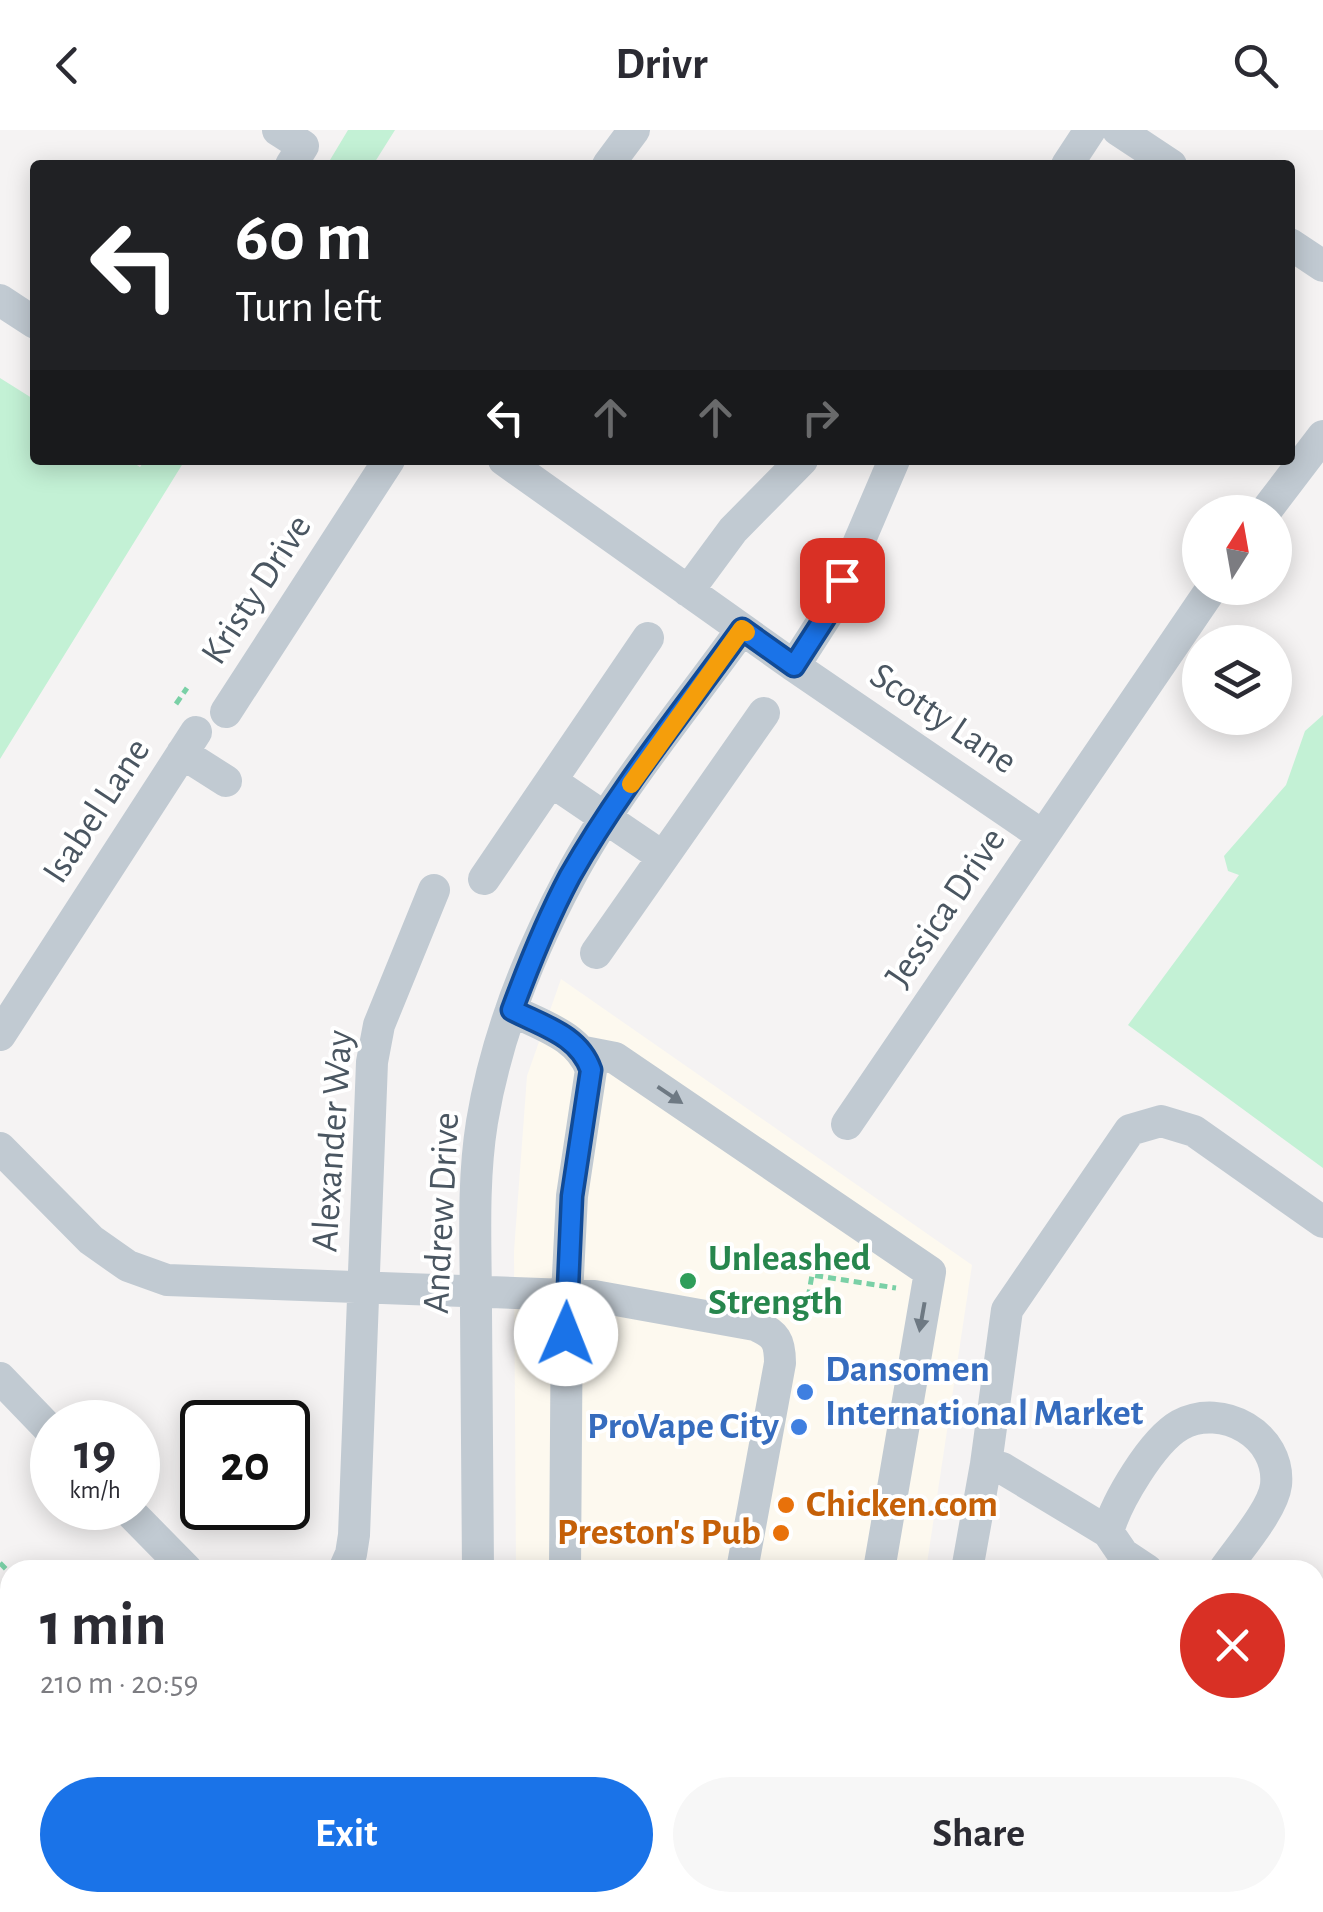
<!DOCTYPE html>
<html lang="en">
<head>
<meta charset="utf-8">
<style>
	body { margin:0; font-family:"Alegreya Sans",sans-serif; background:#f7f7f7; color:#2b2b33; height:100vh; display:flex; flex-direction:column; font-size:38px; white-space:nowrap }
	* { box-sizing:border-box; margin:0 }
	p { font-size:32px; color:#7c7c81 }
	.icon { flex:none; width:55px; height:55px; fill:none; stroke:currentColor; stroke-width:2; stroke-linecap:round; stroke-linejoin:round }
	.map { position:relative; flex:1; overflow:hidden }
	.sheet { position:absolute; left:0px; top:1430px; width:1325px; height:352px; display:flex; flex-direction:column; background:#fff; border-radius:30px 30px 0 0; box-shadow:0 5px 25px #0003 }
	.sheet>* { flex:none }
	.guide { position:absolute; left:30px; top:30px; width:1265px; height:305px; border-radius:10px; box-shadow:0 5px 25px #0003; background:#202124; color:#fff; overflow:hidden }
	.needle { width:65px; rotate:11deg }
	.fabs { position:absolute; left:1182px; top:365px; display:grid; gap:20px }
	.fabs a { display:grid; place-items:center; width:110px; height:110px; border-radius:50%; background:#fff; box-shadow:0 5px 25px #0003; font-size:50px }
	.speed { position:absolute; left:30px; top:1270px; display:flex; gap:20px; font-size:50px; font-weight:700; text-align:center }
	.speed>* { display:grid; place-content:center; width:130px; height:130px; border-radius:50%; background:#fff; box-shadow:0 5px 25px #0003; line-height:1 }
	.speed small { font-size:25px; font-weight:400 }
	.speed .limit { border:5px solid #111; border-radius:15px; background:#fff; color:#111 }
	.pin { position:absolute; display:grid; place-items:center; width:85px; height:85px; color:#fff; margin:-42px; border-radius:20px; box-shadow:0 5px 15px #0006 }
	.me { position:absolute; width:110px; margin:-55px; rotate:1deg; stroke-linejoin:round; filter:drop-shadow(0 0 8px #0008) }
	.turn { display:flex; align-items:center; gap:35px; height:210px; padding:0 40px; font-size:45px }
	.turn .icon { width:130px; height:130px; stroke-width:2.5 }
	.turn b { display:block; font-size:70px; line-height:85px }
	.lanes { display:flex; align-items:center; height:95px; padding:0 40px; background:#0003; justify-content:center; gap:50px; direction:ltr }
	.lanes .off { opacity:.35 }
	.round { display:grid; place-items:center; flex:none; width:105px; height:105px; border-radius:52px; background:#f7f7f7 }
	.headline { display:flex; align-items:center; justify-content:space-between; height:170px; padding:0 40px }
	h1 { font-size:60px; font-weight:600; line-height:75px }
	.button { display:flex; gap:20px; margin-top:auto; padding:20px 40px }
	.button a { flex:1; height:115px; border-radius:60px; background:#1a73e8; color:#fff; font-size:40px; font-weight:600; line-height:115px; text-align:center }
	.button a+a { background:#f7f7f7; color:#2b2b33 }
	header { display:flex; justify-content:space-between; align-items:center; height:130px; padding:0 40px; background:#fff; font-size:45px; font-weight:600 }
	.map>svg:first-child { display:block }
</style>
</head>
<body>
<header><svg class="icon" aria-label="back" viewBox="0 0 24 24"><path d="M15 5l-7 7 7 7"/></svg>Drivr<svg class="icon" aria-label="search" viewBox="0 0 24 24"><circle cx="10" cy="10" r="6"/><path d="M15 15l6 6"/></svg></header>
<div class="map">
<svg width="1323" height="1782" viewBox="0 0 1323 1782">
	<rect width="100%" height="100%" fill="#f5f3f3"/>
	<!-- commercial -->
	<path fill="#fdf9ef" d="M561 849 972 1135 926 1440H516L514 1121 527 946Z
		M592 1773 875 1772V1773L874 1782H641Z"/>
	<!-- green -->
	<path fill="#c3f1d5" d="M348 0H395L373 35H327Z
		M0 248 35 270V330H129L140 337 145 330H185L0 629Z
		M1323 585V1038L1128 895 1239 745 1228 741 1224 726 1286 655 1305 601Z"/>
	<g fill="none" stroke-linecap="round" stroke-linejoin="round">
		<!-- path -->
		<path stroke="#7ad0a6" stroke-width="5" stroke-dasharray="8 5" stroke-linecap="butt" d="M176 574 187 558
			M799 1190 805 1186 812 1145 896 1158
			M0 1433 10 1443"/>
		<!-- minor -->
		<path stroke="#c1cad2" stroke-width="32" d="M278 0 303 16 291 35
			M1118 0 1171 35
			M608 35 634 0
			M1067 35 1090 0
			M1290 114 1323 136
			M0 170 35 193
			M504 330 794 536 1043 706
			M1265 382 1323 306
			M688 461 733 400 802 330
			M794 536 830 480 894 330
			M226 582 389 330
			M182 623 226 651
			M551 651 663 727
			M484 749 648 508
			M596 823 764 583
			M511 880C543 896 579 906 591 940L572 1066 567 1165 565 1440
			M0 905 196 602
			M584 922 615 928 930 1142 879 1440
			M847 994 1212 458
			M0 1018 91 1110 128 1136 167 1150 594 1166 755 1195C776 1204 780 1211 780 1233L742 1440
			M0 1248 52 1302
			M986 1334 1002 1338 1108 1402
			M126 1378 187 1440
			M344 1440 351 1424 354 1405 372 932 379 895 434 760
			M478 1440C478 1354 477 1268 476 1181 476 1118 472 1054 482 992 496 907 529 824 569 749 615 662 684 580 742 499
			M967 1440 986 1334 1007 1180 1130 1000 1161 991 1194 1001 1323 1092
			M1147 1440 1123 1424 1108 1402C1116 1372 1152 1311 1180 1295 1222 1272 1281 1305 1276 1355 1273 1380 1238 1419 1224 1440
			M1315 1607 1323 1611
			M430 1782 433 1772"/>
		<!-- major -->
		<path stroke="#b3c2d1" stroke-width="42" d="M0 1536 10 1546
			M0 1619 10 1629
			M204 1772 221 1782
			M341 1772 365 1782"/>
	</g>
	<!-- one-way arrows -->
	<defs><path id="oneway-solid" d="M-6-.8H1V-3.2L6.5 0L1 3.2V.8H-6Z" transform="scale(2.5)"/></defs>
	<g fill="#6e7983">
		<use href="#oneway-solid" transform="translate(670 965) rotate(34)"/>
		<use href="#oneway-solid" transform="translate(922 1187) rotate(100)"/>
	</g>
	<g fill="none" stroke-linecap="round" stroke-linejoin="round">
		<defs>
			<path id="route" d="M566 1204 572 1066 591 940C579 905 543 896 512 880 529 834 547 789 570 746 619 659 684 580 742 499L794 536 830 480 842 450"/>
		</defs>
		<!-- route casing -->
		<use href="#route" stroke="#114b97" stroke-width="25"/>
		<!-- route -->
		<use href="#route" stroke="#1a73e8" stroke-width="18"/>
		<!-- slow -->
		<path stroke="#f59e0b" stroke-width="18" d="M631 654 742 499 746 502"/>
	</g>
	<!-- markers -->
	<circle fill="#2e9e5b" stroke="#fff" stroke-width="4" cx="688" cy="1151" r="10"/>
	<g fill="#3f7fe0" stroke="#fff" stroke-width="4">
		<circle cx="805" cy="1262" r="10"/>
		<circle cx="799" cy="1297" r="10"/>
	</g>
	<g fill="#e8710a" stroke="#fff" stroke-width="4">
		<circle cx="786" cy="1375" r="10"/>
		<circle cx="781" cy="1403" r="10"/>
	</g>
	<g text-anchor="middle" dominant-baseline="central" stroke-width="8" stroke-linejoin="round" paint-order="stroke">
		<!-- street labels -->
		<g font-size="38" fill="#4a5661" stroke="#fff">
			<text transform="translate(257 460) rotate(-57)">Kristy Drive</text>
			<text transform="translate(943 589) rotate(34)">Scotty Lane</text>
			<text transform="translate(97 681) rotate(-57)">Isabel Lane</text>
			<text transform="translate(946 778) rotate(-56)">Jessica Drive</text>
			<text transform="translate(333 1011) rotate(-86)">Alexander Way</text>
			<text transform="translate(442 1083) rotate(-87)">Andrew Drive</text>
		</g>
		<!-- leisure labels -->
		<g font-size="38" font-weight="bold" fill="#27864d" stroke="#fff" text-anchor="start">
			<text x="708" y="1129">Unleashed<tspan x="708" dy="44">Strength</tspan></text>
		</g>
		<!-- shop labels -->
		<g font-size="38" font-weight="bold" fill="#366cbe" stroke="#fff" text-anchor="start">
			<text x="825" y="1240">Dansomen<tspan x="825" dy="44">International Market</tspan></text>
			<text x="779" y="1297" text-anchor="end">ProVape City</text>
		</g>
		<!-- food labels -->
		<g font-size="38" font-weight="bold" fill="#c56008" stroke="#fff" text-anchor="start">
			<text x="806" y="1375">Chicken.com</text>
			<text x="761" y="1403" text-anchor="end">Preston's Pub</text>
		</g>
	</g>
</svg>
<div class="fabs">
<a><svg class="needle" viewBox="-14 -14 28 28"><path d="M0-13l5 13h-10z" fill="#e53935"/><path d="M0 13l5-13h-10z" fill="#7c7c81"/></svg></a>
<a><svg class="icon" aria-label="layers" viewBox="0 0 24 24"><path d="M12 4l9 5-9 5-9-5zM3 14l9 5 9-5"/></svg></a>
</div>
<div class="speed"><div>19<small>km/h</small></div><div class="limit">20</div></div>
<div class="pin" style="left:842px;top:450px;background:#d93025"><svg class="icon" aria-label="arrive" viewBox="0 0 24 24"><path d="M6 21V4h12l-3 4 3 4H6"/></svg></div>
<svg class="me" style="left:566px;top:1204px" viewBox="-20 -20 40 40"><circle r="19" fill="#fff"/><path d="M0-13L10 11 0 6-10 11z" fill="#1a73e8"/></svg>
<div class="guide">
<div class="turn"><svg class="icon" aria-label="left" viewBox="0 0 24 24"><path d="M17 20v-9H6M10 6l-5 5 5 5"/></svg><div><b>60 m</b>Turn left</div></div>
<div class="lanes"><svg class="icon" aria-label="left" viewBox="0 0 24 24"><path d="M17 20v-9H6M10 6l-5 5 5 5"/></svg><svg class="icon off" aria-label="ahead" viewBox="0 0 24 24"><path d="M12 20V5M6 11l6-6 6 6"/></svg><svg class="icon off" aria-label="ahead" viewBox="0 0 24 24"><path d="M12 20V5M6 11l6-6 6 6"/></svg><svg class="icon off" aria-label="right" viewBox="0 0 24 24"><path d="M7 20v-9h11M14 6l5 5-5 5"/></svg></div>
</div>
<section class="sheet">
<div class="headline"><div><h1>1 min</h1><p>210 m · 20:59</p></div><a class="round" style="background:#d93025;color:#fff"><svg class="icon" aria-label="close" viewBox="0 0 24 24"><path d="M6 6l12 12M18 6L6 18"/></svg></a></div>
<div class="button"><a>Exit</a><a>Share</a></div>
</section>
</div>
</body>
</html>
